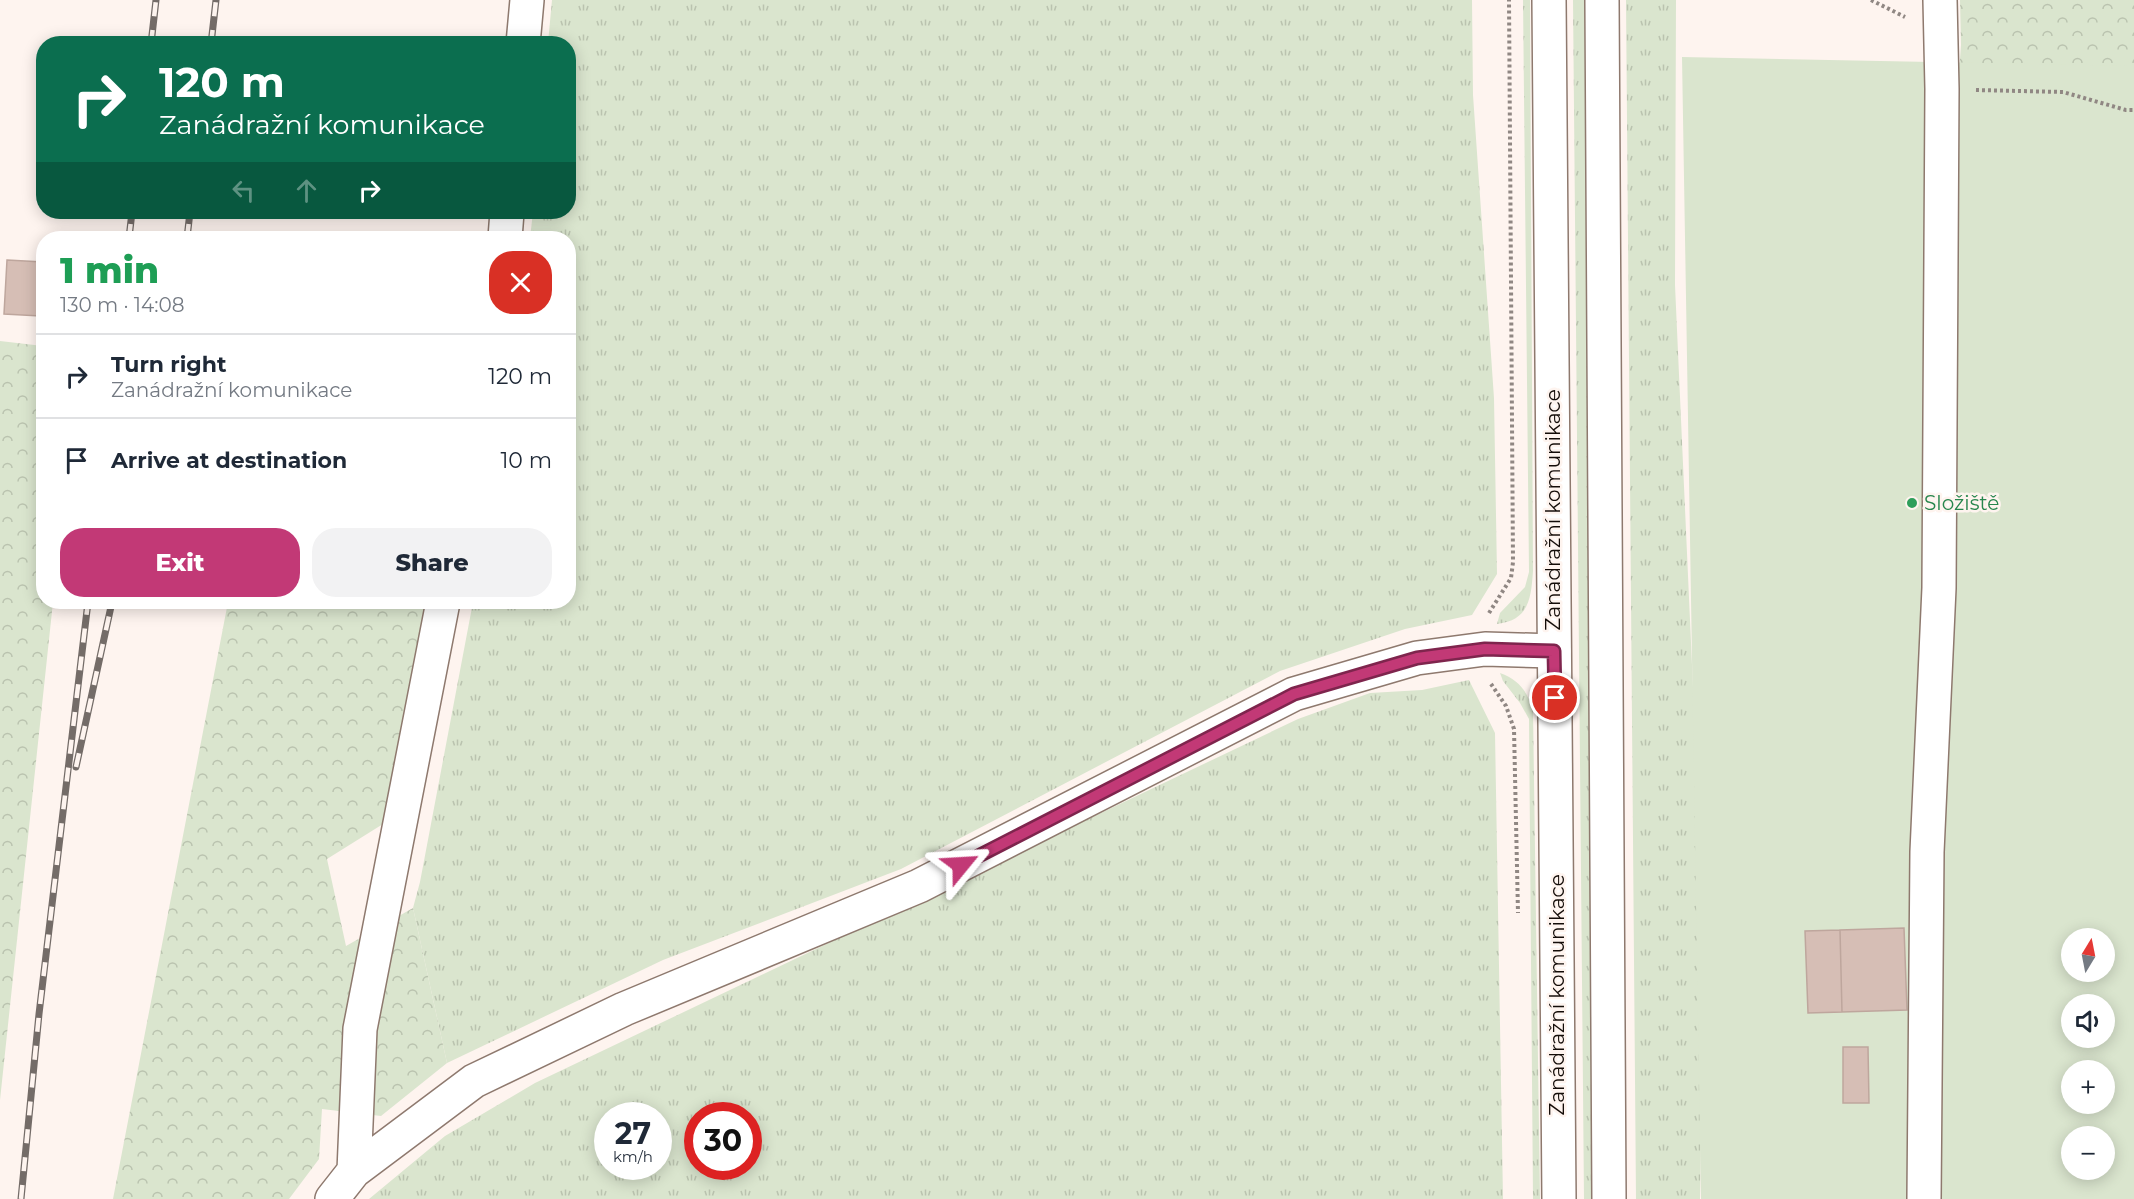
<!DOCTYPE html>
<html lang="en">
<head>
<meta charset="utf-8">
<style>
	body { margin:0; font-family:Montserrat,sans-serif; background:#f2f2f3; color:#1f2937; height:100vh; display:flex; flex-direction:column; font-size:22px; white-space:nowrap }
	* { box-sizing:border-box; margin:0 }
	p { font-size:20px; color:#747a83 }
	.icon { flex:none; width:33px; height:33px; fill:none; stroke:currentColor; stroke-width:2; stroke-linecap:round; stroke-linejoin:round }
	.map { position:relative; flex:1; overflow:hidden }
	.panel { position:absolute; left:36px; top:231px; width:540px; height:378px; display:flex; flex-direction:column; background:#fff; border-radius:24px; box-shadow:0 3px 15px #0003 }
	.panel>* { flex:none }
	.top-card { position:absolute; left:36px; top:36px; width:540px; height:183px; border-radius:24px; box-shadow:0 3px 15px #0003; background:#0b6e4f; color:#fff; overflow:hidden }
	.needle { width:39px; rotate:10deg }
	.tools { position:absolute; left:2061px; top:928px; display:grid; gap:12px }
	.tools a { display:grid; place-items:center; width:54px; height:54px; border-radius:50%; background:#fff; box-shadow:0 3px 15px #0003; font-size:30px }
	.speed { position:absolute; left:594px; top:1102px; display:flex; gap:12px; font-size:30px; font-weight:700; text-align:center }
	.speed>* { display:grid; place-content:center; width:78px; height:78px; border-radius:50%; background:#fff; box-shadow:0 3px 15px #0003; line-height:1 }
	.speed small { font-size:15px; font-weight:400 }
	.speed .limit { border:9px solid #d22; background:#fff; color:#111 }
	.pin { position:absolute; display:grid; place-items:center; width:51px; height:51px; color:#fff; margin:-26px; border:3px solid #fff; border-radius:50%; box-shadow:0 2px 6px #0007 }
	.me { position:absolute; width:66px; margin:-33px; rotate:63deg; stroke-linejoin:round; filter:drop-shadow(0 0 4px #0008) }
	.turn { display:flex; align-items:center; gap:21px; height:126px; padding:0 24px; font-size:27px }
	.turn .icon { width:78px; height:78px; stroke-width:2.5 }
	.turn b { display:block; font-size:42px; line-height:51px }
	.lanes { display:flex; align-items:center; height:57px; padding:0 24px; background:#0003; justify-content:center; gap:30px; direction:ltr }
	.lanes .off { opacity:.35 }
	.round { display:grid; place-items:center; flex:none; width:63px; height:63px; border-radius:24px; background:#f2f2f3 }
	.head { display:flex; align-items:center; justify-content:space-between; height:102px; padding:0 24px }
	h1 { font-size:36px; font-weight:800; line-height:45px; color:#1e9e55 }
	.cta { display:flex; gap:12px; margin-top:auto; padding:12px 24px }
	.cta a { flex:1; height:69px; border-radius:24px; background:#c23976; color:#fff; font-size:24px; font-weight:800; line-height:69px; text-align:center }
	.cta a+a { background:#f2f2f3; color:#1f2937 }
	ul { padding:0; list-style:none }
	li { display:flex; align-items:center; gap:18px; height:84px; padding:0 24px; border-top:2px solid #e0e1e3 }
	li div { flex:1 }
	li b { display:block; font-size:22px }
	li em { font-style:normal }
	.map>svg:first-child { display:block }
</style>
</head>
<body>
<div class="map">
<svg width="2134" height="1199" viewBox="0 0 2134 1199">
	<defs>
		<pattern id="grass-tufts" width="24" height="20" patternUnits="userSpaceOnUse" patternTransform="scale(1.5)"><rect width="24" height="20" fill="#dae5ce"/><path d="M3 7l-1-3M5 7V3M7 7l1-3M15 17l-1-3M17 17v-4M19 17l1-3" fill="none" stroke="#bac3af"/></pattern>
		<pattern id="forest-crowns" width="20" height="18" patternUnits="userSpaceOnUse" patternTransform="scale(1.5)"><rect width="20" height="18" fill="#dae5ce"/><path d="M2 6a3 3 0 1 1 6 0M12 15a3 3 0 1 1 6 0" fill="none" stroke="#bac3af"/></pattern>
	</defs>
	<rect width="100%" height="100%" fill="#fef4ef"/>
	<!-- grass -->
	<path fill="url(#grass-tufts)" fill-rule="evenodd" d="M552 0H1472L1473 95 1494 398 1497 574 1472 615 1405 629 1280 671 901 869 663 960 447 1063 413 908 420 882 473 602H568V238H530L533 212H568V44L548 43Z
		M1523 0H1530L1533 571C1531 599 1529 620 1497 624L1500 613 1525 587 1529 572Z
		M1573 0H1586L1596 1199H1584Z
		M1626 0H1676L1675 285 1704 933 1700 1199H1636Z
		M1500 673C1519 680 1527 691 1533 710L1540 1199H1533L1529 719 1520 703 1503 681Z
		M1469 680 1495 733 1503 1199H369L445 1136 535 1083 1298 719 1370 693 1422 690ZM608 1116H658V1167H608ZM698 1116H748V1167H698Z"/>
	<!-- forest -->
	<path fill="url(#forest-crowns)" d="M1960 0H2134V175L1955 131 1961 45Z
		M0 341 43 346 44 602H53L0 1100Z
		M228 602H429L400 754 383 824 327 859 346 946 413 908 447 1063 381 1116 322 1109 319 1159 289 1199H113Z"/>
	<!-- pitch -->
	<path fill="#dae5ce" fill-rule="evenodd" d="M1682 57 2134 66V1199H1701ZM2072 939H2104V972H2072ZM2072 1005H2104V1038H2072ZM2072 1071H2104V1104H2072ZM2072 1137H2104V1170H2072Z"/>
	<!-- building -->
	<path fill="#d6beb5" stroke="#bea69d" stroke-width="1.5" d="M7 260 43 262 40 316 4 314Z
		M1904 928 1907 1010 1842 1012 1840 930Z
		M1840 930 1842 1012 1808 1013 1805 931Z
		M1843 1047H1868L1869 1103H1843Z"/>
	<g fill="none" stroke-linecap="round" stroke-linejoin="round">
		<defs>
			<path id="minor" d="M523 44 527 0
				M505 238 507 212
				M354 1171 360 1029 443 602
				M332 1199 354 1171 474 1081 624 1009 919 886 1294 694 1417 658 1485 649 1554 651
				M1924 1199 1927 852 1939 588 1942 89 1940 0"/>
			<path id="major" d="M1549 0 1559 1199
				M1602 0 1609 1199"/>
		</defs>
		<!-- minor casing -->
		<use href="#minor" stroke="#8e796e" stroke-width="36"/>
		<!-- major casing -->
		<use href="#major" stroke="#8e796e" stroke-width="36"/>
		<!-- path -->
		<path stroke="#908783" stroke-width="4" stroke-dasharray="3 3" stroke-linecap="butt" d="M1871 0 1905 17
			M1976 90 2063 92 2126 110H2134
			M1489 613 1511 578 1513 562 1509 0
			M1491 684 1506 706 1514 729 1518 913"/>
		<!-- minor -->
		<use href="#minor" stroke="#fff" stroke-width="33"/>
		<!-- major -->
		<use href="#major" stroke="#fff" stroke-width="33"/>
		<defs>
			<path id="rail" d="M151 44 156 0
				M211 44 216 0
				M129 238 132 212
				M187 238 190 212
				M76 767 112 602
				M21 1199 39 1014 88 602"/>
		</defs>
		<!-- rail casing -->
		<use href="#rail" stroke="#746c68" stroke-width="7"/>
		<!-- rail -->
		<use href="#rail" stroke="#fef4ef" stroke-width="4.5" stroke-dasharray="14" stroke-linecap="butt"/>
	</g>
	<g fill="none" stroke-linecap="round" stroke-linejoin="round">
		<defs>
			<path id="route" d="M961 865 1294 694 1417 658 1485 649 1554 651 1555 698"/>
		</defs>
		<!-- route casing -->
		<use href="#route" stroke="#7e254d" stroke-width="15"/>
		<!-- route -->
		<use href="#route" stroke="#c23976" stroke-width="10"/>
	</g>
	<!-- markers -->
	<circle fill="#2e9e5b" stroke="#fef4ef" stroke-width="2" cx="1912" cy="503" r="6"/>
	<g text-anchor="middle" dominant-baseline="central" stroke-width="5" stroke-linejoin="round" paint-order="stroke">
		<!-- leisure labels -->
		<g font-size="20" fill="#27864d" stroke="#fef4ef" text-anchor="start">
			<text x="1924" y="503">Složiště</text>
		</g>
		<!-- street labels -->
		<g font-size="20" fill="#130c08" stroke="#fef4ef">
			<text transform="translate(1553 510) rotate(-90)">Zanádražní komunikace</text>
			<text transform="translate(1557 995) rotate(-90)">Zanádražní komunikace</text>
		</g>
	</g>
</svg>
<div class="tools">
<a><svg class="needle" viewBox="-14 -14 28 28"><path d="M0-13l5 13h-10z" fill="#e53935"/><path d="M0 13l5-13h-10z" fill="#747a83"/></svg></a>
<a><svg class="icon" aria-label="sound" viewBox="0 0 24 24"><path d="M4 9h4l5-4v14l-5-4H4zM17 9q2 3 0 6"/></svg></a>
<a>+</a>
<a>−</a>
</div>
<div class="speed"><div>27<small>km/h</small></div><div class="limit">30</div></div>
<div class="pin" style="left:1555px;top:698px;background:#d93025"><svg class="icon" aria-label="arrive" viewBox="0 0 24 24"><path d="M6 21V4h12l-3 4 3 4H6"/></svg></div>
<svg class="me" style="left:961px;top:865px" viewBox="-20 -20 40 40"><path d="M0-17L14 15 0 8-14 15z" fill="#c23976" stroke="#fff" stroke-width="4"/></svg>
<div class="top-card">
<div class="turn"><svg class="icon" aria-label="right" viewBox="0 0 24 24"><path d="M7 20v-9h11M14 6l5 5-5 5"/></svg><div><b>120 m</b>Zanádražní komunikace</div></div>
<div class="lanes"><svg class="icon off" aria-label="left" viewBox="0 0 24 24"><path d="M17 20v-9H6M10 6l-5 5 5 5"/></svg><svg class="icon off" aria-label="ahead" viewBox="0 0 24 24"><path d="M12 20V5M6 11l6-6 6 6"/></svg><svg class="icon" aria-label="right" viewBox="0 0 24 24"><path d="M7 20v-9h11M14 6l5 5-5 5"/></svg></div>
</div>
<section class="panel">
<div class="head"><div><h1>1 min</h1><p>130 m · 14:08</p></div><a class="round" style="background:#d93025;color:#fff"><svg class="icon" aria-label="close" viewBox="0 0 24 24"><path d="M6 6l12 12M18 6L6 18"/></svg></a></div>
<ul>
<li><svg class="icon" aria-label="right" viewBox="0 0 24 24"><path d="M7 20v-9h11M14 6l5 5-5 5"/></svg><div><b>Turn right</b><p>Zanádražní komunikace</p></div><em>120 m</em></li>
<li><svg class="icon" aria-label="arrive" viewBox="0 0 24 24"><path d="M6 21V4h12l-3 4 3 4H6"/></svg><div><b>Arrive at destination</b></div><em>10 m</em></li>
</ul>
<div class="cta"><a>Exit</a><a>Share</a></div>
</section>
</div>
</body>
</html>
